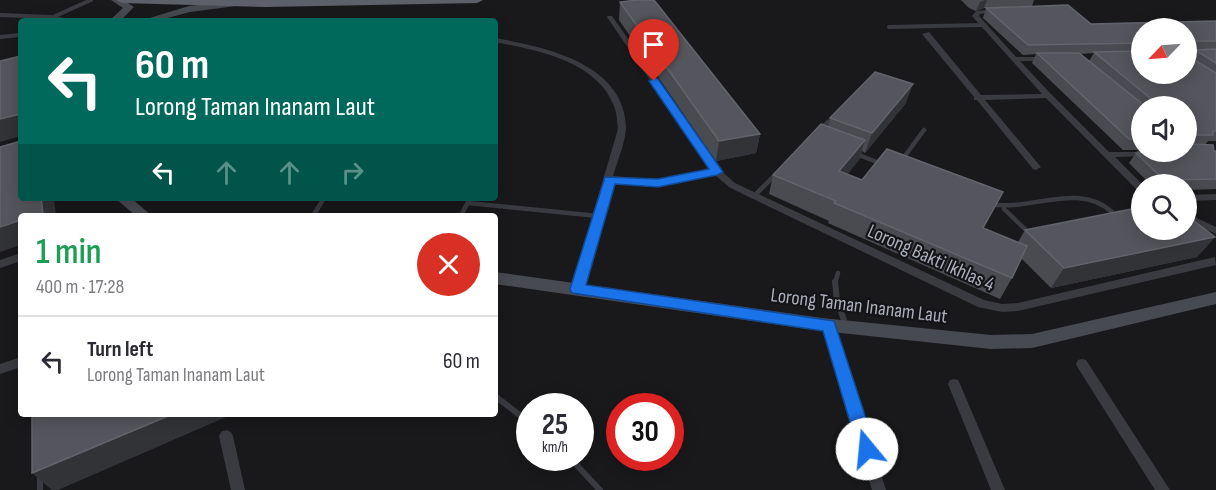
<!DOCTYPE html>
<html lang="en">
<head>
<meta charset="utf-8">
<style>
	body { margin:0; font-family:"Sofia Sans Condensed",sans-serif; background:#f2f2f3; color:#2b2b33; height:100vh; display:flex; flex-direction:column; font-size:22px; white-space:nowrap }
	* { box-sizing:border-box; margin:0 }
	p { font-size:20px; color:#7c7c81 }
	.icon { flex:none; width:33px; height:33px; fill:none; stroke:currentColor; stroke-width:2; stroke-linecap:round; stroke-linejoin:round }
	.map { position:relative; flex:1; overflow:hidden }
	.drawer { position:absolute; left:18px; top:213px; width:480px; height:204px; display:flex; flex-direction:column; background:#fff; border-radius:6px; box-shadow:0 3px 15px #0003 }
	.drawer>* { flex:none }
	.banner { position:absolute; left:18px; top:18px; width:480px; height:183px; border-radius:6px; box-shadow:0 3px 15px #0003; background:#00695c; color:#fff; overflow:hidden }
	.needle { width:39px; rotate:245deg }
	.controls { position:absolute; left:1131px; top:18px; display:grid; gap:12px }
	.controls a { display:grid; place-items:center; width:66px; height:66px; border-radius:50%; background:#fff; box-shadow:0 3px 15px #0003; font-size:30px }
	.speed { position:absolute; left:516px; top:393px; display:flex; gap:12px; font-size:30px; font-weight:700; text-align:center }
	.speed>* { display:grid; place-content:center; width:78px; height:78px; border-radius:50%; background:#fff; box-shadow:0 3px 15px #0003; line-height:1 }
	.speed small { font-size:15px; font-weight:400 }
	.speed .limit { border:9px solid #d22; background:#fff; color:#111 }
	.pin { position:absolute; display:grid; place-items:center; width:51px; height:51px; color:#fff; margin:-62px -26px; border-radius:50% 50% 50% 0; rotate:-45deg; box-shadow:0 0 6px #0007 }
	.pin .icon { rotate:45deg }
	.me { position:absolute; width:66px; margin:-33px; rotate:343deg; stroke-linejoin:round; filter:drop-shadow(0 0 4px #0008) }
	.turn { display:flex; align-items:center; gap:21px; height:126px; padding:0 18px; font-size:27px }
	.turn .icon { width:78px; height:78px; stroke-width:2.5 }
	.turn b { display:block; font-size:42px; line-height:51px }
	.lanes { display:flex; align-items:center; height:57px; padding:0 18px; background:#0003; justify-content:center; gap:30px; direction:ltr }
	.lanes .off { opacity:.35 }
	.round { display:grid; place-items:center; flex:none; width:63px; height:63px; border-radius:32px; background:#f2f2f3 }
	.summary { display:flex; align-items:center; justify-content:space-between; height:102px; padding:0 18px }
	h1 { font-size:36px; font-weight:600; line-height:45px; color:#1e9e55 }
	ul { padding:0; list-style:none }
	li { display:flex; align-items:center; gap:18px; height:90px; padding:0 18px; border-top:2px solid #e1e1e2 }
	li div { flex:1 }
	li b { display:block; font-size:22px }
	li em { font-style:normal }
	.map>svg:first-child { display:block }
</style>
</head>
<body>
<div class="map">
<svg width="1216" height="490" viewBox="0 0 1216 490">
	<rect width="100%" height="100%" fill="#19191c"/>
	<g fill="none" stroke-linecap="round" stroke-linejoin="round">
		<!-- service-far2 -->
		<path stroke="#3a3b41" stroke-width="4" d="M0 15 51 17 67 21
			M53 17 91 0
			M889 27 982 25
			M827 124 835 116"/>
		<!-- service-far1 -->
		<path stroke="#3a3b41" stroke-width="4.5" d="M820 130 828 122
			M854 153 882 164
			M902 160 924 130
			M754 196 777 173
			M468 203 598 216
			M989 204C1030 212 1078 181 1112 212L1111 217
			M1004 209 1028 232
			M313 216 324 198
			M461 216 470 198
			M835 283 838 273"/>
		<!-- service -->
		<path stroke="#3a3b41" stroke-width="6" d="M835 282 837 300 846 326
			M495 396 530 423
			M570 458 600 490
			M40 474V490"/>
		<!-- minor -->
		<path fill="#3a3b41" fill-rule="evenodd" d="M998 9 1000 10V12L980 14 979 16 1016 57H1051L1052 59 1048 61H1020L1051 94 1109 152H1151V155L1148 156 1115 157 1142 184V193L1139 192 1046 98 985 100 1041 167 1036 170 1033 169 977 100H974V97L922 34 929 32 981 95 1042 94 972 16 976 11Z
			M608 16H612L720 170 735 183 984 300 1002 304 1018 303 1215 257 1216 265 1018 311 1002 312 978 307 751 198 729 187 715 175 658 186 612 182 583 289 581 292H573L571 289 618 129C617 122 617 113 614 106 597 61 537 50 495 42V38C545 47 624 63 626 127 626 141 617 162 613 176L658 180 711 170 607 17Z
			M21 33V37L0 39V35Z
			M1216 194V200L1186 201V195Z
			M1186 213 1216 227V234L1186 220Z
			M21 253V261L0 268V260Z
			M829 321 833 323 835 326 886 490H872L823 326 825 323Z
			M21 357V367L0 374V364Z
			M1082 359 1086 360 1170 490H1155L1078 368 1076 364 1078 360Z
			M954 379 958 380 960 384 1005 490H991L948 384 950 380Z
			M226 430 231 432 233 436 245 490H231L219 436 221 432Z"/>
		<!-- secondary -->
		<path fill="#484a51" fill-rule="evenodd" d="M111 0H123L134 7 120 21H109L123 8Z
			M233 1 236 2V6L190 12 156 21H140L189 6Z
			M115 198H131L152 216H136Z
			M495 272 822 318 991 335 1032 334 1216 292V304L1032 348 991 349 822 331 495 284Z"/>
		<!-- trunk -->
		<path fill="#5e6069" fill-rule="evenodd" d="M116 0H483L477 3 266 7 122 3Z"/>
	</g>
	<!-- wall -->
	<path fill="#4a4b51" fill-rule="evenodd" d="M961 0H1034L1032 6 984 8 976 11 969 8Z
		M620 2 760 134 756 153 716 161 619 20Z
		M986 8 1091 24 1216 21V141H1208L1205 145 1214 151H1216V189L1186 190V184H1150L1129 163 1138 150H1123L1032 63 1036 54 1023 55 983 18ZM1142 28 1186 74H1142ZM1094 53 1089 61 1080 54ZM1142 106H1186V152H1142Z
		M906 103 865 153 862 151 859 160 847 174 1018 242 1025 230 1215 237 1197 257 1051 288 1021 258 1012 278 1000 299 828 223 829 221 769 194 773 175 828 127 830 118Z"/>
	<!-- shaded-wall -->
	<path fill="#323337" d="M985 0H987L984 8 976 11 980 2Z
		M913 84 906 103 865 153 872 133Z
		M21 114V136L0 142V119Z
		M760 134 756 153 716 161 719 141Z
		M865 140 859 160 834 191 839 171Z
		M41 198H54L56 216H34Z
		M21 220V245L0 252V227Z
		M1215 237 1197 257 1051 288 1064 268Z
		M173 414H233L58 490H52L32 473Z"/>
	<!-- building -->
	<path fill="#55565d" stroke="#62646c" stroke-width="1.5" d="M637 0H654L760 134 719 141 620 2Z
		M1068 5 1091 24 1216 21V41H1192L1191 58 1216 73V131H1213V135H1193L1191 139H1186V106H1149L1150 98 1094 52 1142 51V74H1186V28H1142V43L1028 45 986 8Z
		M1216 49V63L1195 50Z
		M1037 53H1079L1145 106H1142V139H1129Z
		M21 56V114L0 119V61Z
		M875 72 913 84 872 133 830 118Z
		M821 124 865 140 839 171 862 180 887 149 1003 192 983 228 1027 246 1012 278 834 203 836 201 773 175Z
		M21 141V198H41L43 213 34 216H21V220L0 227V147Z
		M1190 144 1213 145 1214 151H1216V179L1164 180 1136 153H1143L1142 152H1186V146Z
		M1142 207V230H1186V215L1215 237 1064 268 1025 230Z
		M32 414H173L32 473Z"/>
	<!-- route -->
	<path fill="#1a73e8" stroke="#114b97" stroke-width="1.5" d="M654 78 658 79 723 172 717 175 658 187 615 184 586 285 834 321 876 449 873 455 867 457 860 455 858 449 823 331 572 293 570 289 605 177 658 179 709 169 649 81Z"/>
	<g text-anchor="middle" dominant-baseline="central" stroke-width="4.5" stroke-linejoin="round" paint-order="stroke">
		<!-- street labels -->
		<g font-size="20" fill="#abafbc" stroke="#141417">
			<text transform="translate(931 258) rotate(24)">Lorong Bakti Ikhlas 4</text>
			<text transform="translate(859 306) rotate(7)">Lorong Taman Inanam Laut</text>
		</g>
	</g>
</svg>
<div class="controls">
<a><svg class="needle" viewBox="-14 -14 28 28"><path d="M0-13l5 13h-10z" fill="#e53935"/><path d="M0 13l5-13h-10z" fill="#7c7c81"/></svg></a>
<a><svg class="icon" aria-label="sound" viewBox="0 0 24 24"><path d="M4 9h4l5-4v14l-5-4H4zM17 9q2 3 0 6"/></svg></a>
<a><svg class="icon" aria-label="search" viewBox="0 0 24 24"><circle cx="10" cy="10" r="6"/><path d="M15 15l6 6"/></svg></a>
</div>
<div class="speed"><div>25<small>km/h</small></div><div class="limit">30</div></div>
<div class="pin" style="left:654px;top:81px;background:#d93025"><svg class="icon" aria-label="arrive" viewBox="0 0 24 24"><path d="M6 21V4h12l-3 4 3 4H6"/></svg></div>
<svg class="me" style="left:867px;top:449px" viewBox="-20 -20 40 40"><circle r="19" fill="#fff"/><path d="M0-13L10 11 0 6-10 11z" fill="#1a73e8"/></svg>
<div class="banner">
<div class="turn"><svg class="icon" aria-label="left" viewBox="0 0 24 24"><path d="M17 20v-9H6M10 6l-5 5 5 5"/></svg><div><b>60 m</b>Lorong Taman Inanam Laut</div></div>
<div class="lanes"><svg class="icon" aria-label="left" viewBox="0 0 24 24"><path d="M17 20v-9H6M10 6l-5 5 5 5"/></svg><svg class="icon off" aria-label="ahead" viewBox="0 0 24 24"><path d="M12 20V5M6 11l6-6 6 6"/></svg><svg class="icon off" aria-label="ahead" viewBox="0 0 24 24"><path d="M12 20V5M6 11l6-6 6 6"/></svg><svg class="icon off" aria-label="right" viewBox="0 0 24 24"><path d="M7 20v-9h11M14 6l5 5-5 5"/></svg></div>
</div>
<section class="drawer">
<div class="summary"><div><h1>1 min</h1><p>400 m · 17:28</p></div><a class="round" style="background:#d93025;color:#fff"><svg class="icon" aria-label="close" viewBox="0 0 24 24"><path d="M6 6l12 12M18 6L6 18"/></svg></a></div>
<ul>
<li><svg class="icon" aria-label="left" viewBox="0 0 24 24"><path d="M17 20v-9H6M10 6l-5 5 5 5"/></svg><div><b>Turn left</b><p>Lorong Taman Inanam Laut</p></div><em>60 m</em></li>
</ul>
</section>
</div>
</body>
</html>
